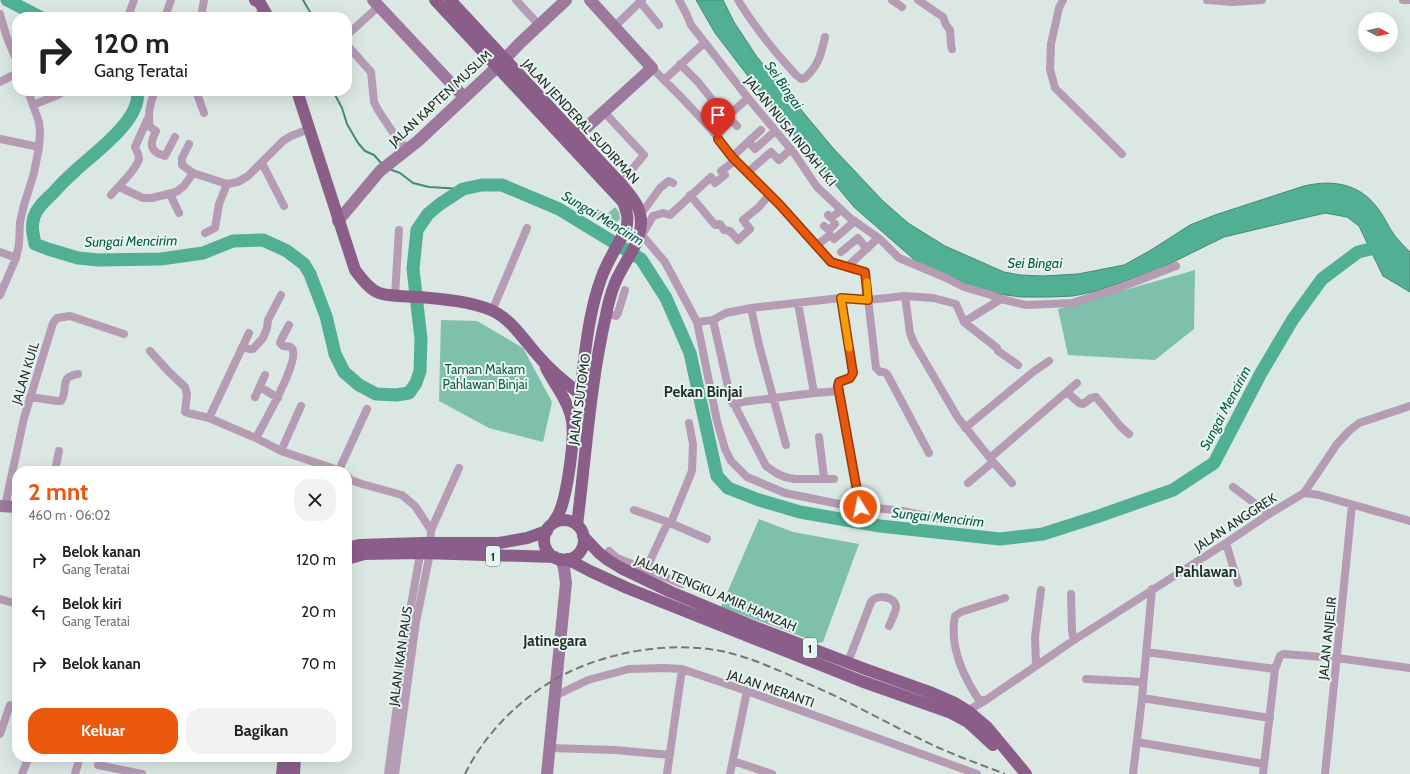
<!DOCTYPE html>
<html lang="id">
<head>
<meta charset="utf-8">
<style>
	body { margin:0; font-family:Cabin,sans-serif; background:#f2f2f2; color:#222; height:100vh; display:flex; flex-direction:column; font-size:15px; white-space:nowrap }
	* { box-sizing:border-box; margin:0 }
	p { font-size:13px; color:#767676 }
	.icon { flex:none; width:22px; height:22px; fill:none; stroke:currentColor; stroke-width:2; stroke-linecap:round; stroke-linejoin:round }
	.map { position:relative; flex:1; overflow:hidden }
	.panel { position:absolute; left:12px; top:466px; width:340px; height:296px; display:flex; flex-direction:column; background:#fff; border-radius:16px; box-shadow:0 4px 16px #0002 }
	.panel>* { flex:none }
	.banner { position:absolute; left:12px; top:12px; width:340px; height:84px; border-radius:16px; box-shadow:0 4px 16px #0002; background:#fff; color:#222; overflow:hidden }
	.needle { width:26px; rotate:97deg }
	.controls { position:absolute; left:1358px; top:12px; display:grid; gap:8px }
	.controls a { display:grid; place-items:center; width:40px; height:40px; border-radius:50%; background:#fff; box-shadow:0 4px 16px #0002; font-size:20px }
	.pin { position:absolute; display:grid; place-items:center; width:34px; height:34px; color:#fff; margin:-41px -17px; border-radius:50% 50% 50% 0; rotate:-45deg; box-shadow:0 0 4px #0007 }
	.pin .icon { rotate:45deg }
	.me { position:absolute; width:44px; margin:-22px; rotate:350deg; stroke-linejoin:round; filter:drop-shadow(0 0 3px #0008) }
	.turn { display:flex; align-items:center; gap:14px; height:84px; padding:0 16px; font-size:18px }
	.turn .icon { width:52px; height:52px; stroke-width:2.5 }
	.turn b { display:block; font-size:28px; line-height:34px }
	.round { display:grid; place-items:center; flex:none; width:42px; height:42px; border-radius:16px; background:#f2f2f2 }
	.headline { display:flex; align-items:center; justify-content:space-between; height:68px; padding:0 16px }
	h1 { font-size:24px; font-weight:800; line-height:30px; color:#ea580c }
	.button { display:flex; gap:8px; margin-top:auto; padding:8px 16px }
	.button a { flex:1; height:46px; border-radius:16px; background:#ea580c; color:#fff; font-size:16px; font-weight:800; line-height:46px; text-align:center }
	.button a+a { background:#f2f2f2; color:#222 }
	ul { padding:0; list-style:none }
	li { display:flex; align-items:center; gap:12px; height:52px; padding:0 16px }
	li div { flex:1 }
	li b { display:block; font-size:15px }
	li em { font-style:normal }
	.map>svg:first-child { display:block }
</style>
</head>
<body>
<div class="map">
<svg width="1410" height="774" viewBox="0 0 1410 774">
	<rect width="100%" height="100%" fill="#dae7e2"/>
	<!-- green -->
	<path fill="#7ec0ab" d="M615 207 619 212 620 219 611 228 603 218Z
		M1195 270 1194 329 1155 360 1068 355 1058 309Z
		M441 320 477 321 523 348 552 402 543 442 489 428 439 401Z
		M759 519 793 532 859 544 823 642 819 643 721 607Z"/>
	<!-- water -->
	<path fill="#51b094" stroke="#458975" d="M696 0H723L734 22 757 57 833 148 883 201 908 223 945 246 1004 272 1020 275 1044 276 1078 274 1124 265 1151 250 1190 225 1215 215 1304 186C1334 179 1361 184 1379 210 1385 218 1389 228 1395 236 1400 242 1405 247 1410 252V292L1383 276 1359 226 1347 217 1325 213 1224 237 1159 269 1097 291 1073 296 1050 297H1021L998 294 972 286 918 263 854 207 780 118 715 33Z"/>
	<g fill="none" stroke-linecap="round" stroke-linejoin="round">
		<!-- stream -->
		<path stroke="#458975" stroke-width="2" d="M303 0 313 17
			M333 91 342 108 347 124 358 143 365 151 374 155 382 164
			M389 169 400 173 413 183 429 187 463 189"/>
		<!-- river -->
		<path stroke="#51b094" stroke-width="13" d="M7 0 40 17
			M137 91C143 119 93 154 75 171 67 178 60 185 53 193 46 200 37 207 34 217 31 226 33 234 35 244L48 249 78 258 99 260 161 259 203 253 233 241 263 240 287 251 304 264 310 274 326 316 335 354 344 372 359 385 376 394 396 395 409 393 416 383 420 371 421 339 413 269 417 230 428 214 440 204 463 189 482 185H502L559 209 641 259 666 298 690 353 717 476 728 488 759 500 800 512 880 526 1000 539 1043 534 1099 516 1173 490 1214 463 1261 373 1293 319 1322 279 1358 252 1375 248H1387"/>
		<!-- street -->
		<path stroke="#b59bb4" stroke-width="8" d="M516 0 539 25
			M679 0 686 13 691 25 748 98 794 153 817 187 850 218 880 239 899 258 944 277 964 287 991 295 1001 299 1026 305 1072 303 1119 288 1176 266
			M738 0C755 28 774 51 796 75L801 79 805 78C819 65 821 54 825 37
			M892 0 902 7
			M918 0 943 17 946 25 950 30 951 45 952 49
			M1063 0 1059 8 1051 44 1050 69 1055 88 1122 154
			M1207 0 1233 2 1262 0
			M1403 0H1410
			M640 2 659 25
			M0 14 6 35 17 62
			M128 17 134 0
			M165 17 171 0
			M201 17 204 0
			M257 17 264 9
			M614 27 642 0
			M347 35 379 6
			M347 45 371 72 374 102 378 110 396 137 407 149
			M680 64 698 82 718 107 737 126
			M652 68 680 96 712 130 732 157 780 205 831 262 865 272 876 368 880 372H884L887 374 929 453
			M664 80 704 43
			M0 82 17 73
			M155 91C150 103 147 114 150 127L156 131C149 145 150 152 165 156L175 137
			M196 91 204 113
			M33 105 58 95 64 91
			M604 112 644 155 624 179 622 185
			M712 130 748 98
			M0 139 39 147
			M749 141 761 130
			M189 144 182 158V165L193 173 227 184 238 182 248 176 283 141 291 136 309 129
			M732 157 749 141 755 149 775 131
			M262 163 284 206
			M748 172 771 152 779 160 791 149
			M119 187 143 198H152L176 192 184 186 193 173
			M170 194 179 213
			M111 195C117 188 137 169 139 159 139 155 137 151 135 147L148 118
			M690 195 715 225 720 224 724 230 730 231 738 240 750 229 743 220 759 207 769 195
			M644 210 660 188 669 181 673 183
			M595 215H601
			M828 215 831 218 841 210
			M653 216 642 235 665 262 697 322 717 421 725 449 731 461 747 477 785 493 839 504 903 511 954 522
			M653 216 663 213 670 215 711 177 715 183 725 175 721 171 736 160
			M824 226 829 230 835 224
			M205 233 215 228 219 204 227 184
			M816 246 830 235 834 239 855 221
			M0 252 16 258
			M841 252 858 238 867 249
			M847 267 878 238
			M0 295 16 258 19 244 20 222 24 205 34 173 39 147 40 133 39 122 28 91
			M395 296 399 230
			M905 296 910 333 914 343 958 418 993 462 968 483
			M841 298 853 373 850 378 839 382 838 386 860 507
			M798 303 814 393
			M751 308 759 345 786 445
			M492 311 527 228
			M606 313 616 316 618 313 625 290
			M713 320 731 400 733 404 736 406
			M697 322 713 320 726 313 751 308 841 298 868 300 905 296 933 298 956 304 964 322 997 348 998 351 1018 365
			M964 322 1001 299
			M242 347 249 349H253L263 338 267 328 268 320 281 295
			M150 351 169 372 185 387 187 394 185 412 188 413 209 418 256 438 281 451 341 471
			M260 387 278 398
			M1067 392 1079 403 1083 404 1091 398 1096 397 1121 427 1129 434
			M30 397 57 401H61C69 389 58 377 78 374
			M255 397 265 375
			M209 418 249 333
			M965 428 1033 372 1049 361
			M819 437 824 478
			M256 438C264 423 297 365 293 351 292 346 288 346 283 346L280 343 281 340 289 325
			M281 451 301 406
			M990 458 1077 383
			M993 462 1012 483
			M339 470 367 409
			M55 471 59 451
			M347 476 351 480 362 484 402 495 415 506 431 530 430 553 416 622 395 774
			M834 479H794L785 477 776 473 766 466 736 408 737 404 742 402 814 393 840 391
			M1233 487 1269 514
			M1304 493 1319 495 1410 521
			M5 506 24 418 53 323 57 318 70 316 124 334
			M634 510 668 522 707 539
			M431 530 459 468
			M1226 543 1238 583
			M609 551 617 558 682 584
			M642 578 668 522 672 520 692 471 693 444 689 423
			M1071 594 1072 631 1074 640
			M0 599 17 604
			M1146 652 1275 669
			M848 662 871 602C877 593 897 597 896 608 895 614 891 621 889 626
			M1036 665 1035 637 1041 590
			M1086 679 1143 682
			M555 696 588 680 629 669 664 668 682 669 747 691 977 774
			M1142 698 1270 718
			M986 700H979C963 676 949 646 955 616L961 612 1005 598
			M964 713 986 700 1074 640 1226 543 1269 514 1304 493 1337 444 1349 431 1359 423 1410 406
			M0 734 10 705
			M1137 742 1264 764
			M550 748 615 750 670 755
			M733 761 772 774
			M98 765 142 774
			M22 774 29 757
			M75 774 80 757
			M388 774 408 622 421 549
			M667 774 682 669
			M730 774 747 691
			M1133 774 1142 698 1152 589
			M1263 774 1275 669 1280 656 1283 654 1337 658 1410 668
			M1325 774 1352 505"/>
		<!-- secondary -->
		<path stroke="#9d789c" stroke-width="12" d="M373 0 464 97
			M577 136 652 68 590 0
			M338 221 380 171 418 141 497 67 520 43 566 0
			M0 506 17 507
			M547 774 566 583 564 568 561 559"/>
		<!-- primary -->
		<path stroke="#8b5e8a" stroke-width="12" d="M255 0 260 3 268 17
			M435 0 623 202C627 212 629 219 626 229 618 245 608 260 602 276 588 313 585 355 580 394
			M450 0 622 185C631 196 641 206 641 222 641 244 623 263 615 283 611 293 608 304 606 315 590 384 586 455 577 525
			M297 91 355 270C362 279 369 289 379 293 392 297 406 296 419 297 442 299 469 301 491 310 512 319 525 342 541 359 552 372 571 387 584 397
			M546 368C555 385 569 402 572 421 575 439 567 496 559 513 558 516 555 520 553 523
			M544 540a20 20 0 1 1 40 0a20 20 0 1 1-40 0Z
			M583 536 599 553 608 560 621 568 671 592 755 627 865 669 932 693 955 703 968 711 987 727 1026 774
			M347 548 359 545 422 543H499L527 538 547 531
			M347 559 364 554 421 553 555 557
			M567 559 590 571 627 588 861 681 949 712 968 722 993 745
			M282 774 284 757
			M294 774 295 757"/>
		<!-- rail -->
		<path stroke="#717976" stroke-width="2" stroke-dasharray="8 4" stroke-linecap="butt" d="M465 774C486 731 525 693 569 672 615 650 676 641 726 652 762 661 795 678 829 693 865 710 900 730 937 747 959 757 982 765 1005 774"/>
	</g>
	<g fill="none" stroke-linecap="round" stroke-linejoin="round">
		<defs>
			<path id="route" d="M718 139 732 157 780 205 831 262 865 272 868 300 841 298 853 373 850 378 839 382 838 386 860 507"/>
		</defs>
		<!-- route casing -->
		<use href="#route" stroke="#983908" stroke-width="10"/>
		<!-- route -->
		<use href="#route" stroke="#ea580c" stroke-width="7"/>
		<!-- slow -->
		<path stroke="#f59e0b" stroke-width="7" d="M849 348 841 298 868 300 867 282"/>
	</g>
	<g text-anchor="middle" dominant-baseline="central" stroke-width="4" stroke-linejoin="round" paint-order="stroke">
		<!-- shield labels -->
		<g fill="#e7f5f0" stroke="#626a67" stroke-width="1">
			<rect x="486" y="546" width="14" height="20" rx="3"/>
			<rect x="803" y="638" width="14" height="20" rx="3"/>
		</g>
		<g font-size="12" font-weight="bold" fill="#292e2c">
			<text x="493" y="556">1</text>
			<text x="810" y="648">1</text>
		</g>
		<!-- street labels -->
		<g font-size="13" fill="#292e2c" stroke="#e7f5f0">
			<text transform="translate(440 98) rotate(-43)">JALAN KAPTEN MUSLIM</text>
			<text transform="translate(581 121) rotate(47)">JALAN JENDERAL SUDIRMAN</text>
			<text transform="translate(791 131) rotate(51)">JALAN NUSA INDAH LK.I</text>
			<text transform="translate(25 373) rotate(-73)">JALAN KUIL</text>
			<text transform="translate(579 399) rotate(-82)">JALAN SUTOMO</text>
			<text transform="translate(1235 522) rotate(-33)">JALAN ANGGREK</text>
			<text transform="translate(716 593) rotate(23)">JALAN TENGKU AMIR HAMZAH</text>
			<text transform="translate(1327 638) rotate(-84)">JALAN ANJELIR</text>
			<text transform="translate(400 656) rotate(-82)">JALAN IKAN PAUS</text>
			<text transform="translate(771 688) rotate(19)">JALAN MERANTI</text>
		</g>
		<!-- park labels -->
		<g font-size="13" fill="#14604d" stroke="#e7f5f0">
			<text x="485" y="369">Taman Makam<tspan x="485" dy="15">Pahlawan Binjai</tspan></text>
		</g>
		<!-- water labels -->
		<g font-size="14" font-style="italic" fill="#0f5d4a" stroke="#e7f5f0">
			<text transform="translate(784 85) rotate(55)">Sei Bingai</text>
			<text transform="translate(603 218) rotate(31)">Sungai Mencirim</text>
			<text transform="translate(131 241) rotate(-1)">Sungai Mencirim</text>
			<text x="1035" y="263">Sei Bingai</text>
			<text transform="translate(1225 408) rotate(-62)">Sungai Mencirim</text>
			<text transform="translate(938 517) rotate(6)">Sungai Mencirim</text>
		</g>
		<!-- quarter labels -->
		<g font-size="15" font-weight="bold" fill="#242f2b" stroke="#e7f5f0">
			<text x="703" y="392">Pekan Binjai</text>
			<text x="1206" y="572">Pahlawan</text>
			<text x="555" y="641">Jatinegara</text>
		</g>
	</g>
</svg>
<div class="controls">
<a><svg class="needle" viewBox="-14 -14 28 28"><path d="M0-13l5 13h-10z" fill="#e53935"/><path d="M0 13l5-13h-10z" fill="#767676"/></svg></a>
</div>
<div class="pin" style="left:718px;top:139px;background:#d93025"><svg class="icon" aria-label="arrive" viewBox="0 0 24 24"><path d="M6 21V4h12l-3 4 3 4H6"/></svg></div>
<svg class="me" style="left:860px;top:507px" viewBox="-20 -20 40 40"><circle r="17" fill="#ea580c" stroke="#fff" stroke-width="3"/><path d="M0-11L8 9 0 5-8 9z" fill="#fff"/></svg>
<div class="banner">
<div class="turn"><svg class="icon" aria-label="right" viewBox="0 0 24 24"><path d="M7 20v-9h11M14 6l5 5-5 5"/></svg><div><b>120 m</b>Gang Teratai</div></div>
</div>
<section class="panel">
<div class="headline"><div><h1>2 mnt</h1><p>460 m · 06:02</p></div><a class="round"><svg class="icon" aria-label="close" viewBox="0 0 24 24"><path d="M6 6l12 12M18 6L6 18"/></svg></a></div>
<ul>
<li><svg class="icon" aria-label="right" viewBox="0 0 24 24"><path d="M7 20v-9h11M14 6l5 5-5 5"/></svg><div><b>Belok kanan</b><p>Gang Teratai</p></div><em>120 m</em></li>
<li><svg class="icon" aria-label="left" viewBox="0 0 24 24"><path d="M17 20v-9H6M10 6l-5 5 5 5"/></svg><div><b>Belok kiri</b><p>Gang Teratai</p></div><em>20 m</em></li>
<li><svg class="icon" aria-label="right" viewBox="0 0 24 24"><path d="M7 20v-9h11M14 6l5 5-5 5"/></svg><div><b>Belok kanan</b></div><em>70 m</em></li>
</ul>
<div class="button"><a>Keluar</a><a>Bagikan</a></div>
</section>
</div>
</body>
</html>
